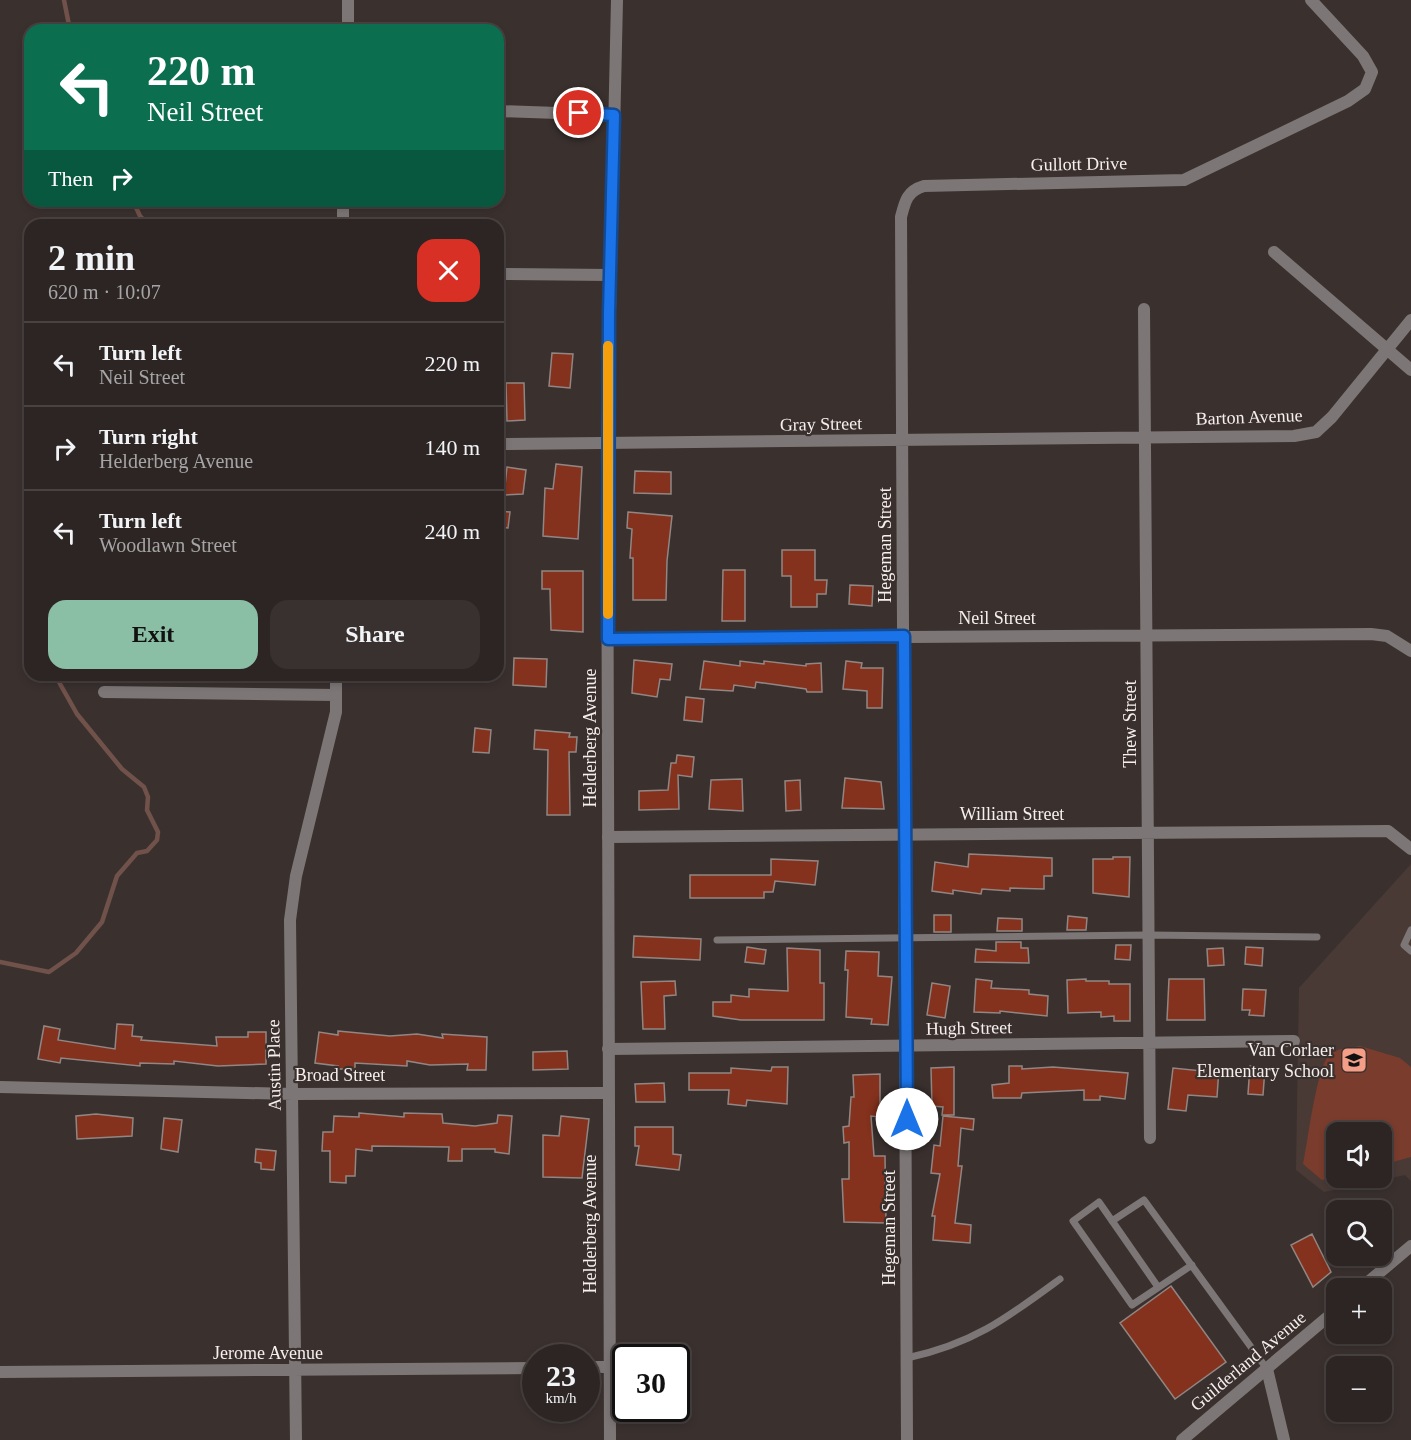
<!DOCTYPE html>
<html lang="en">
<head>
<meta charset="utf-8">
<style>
	body { margin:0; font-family:"Times New Roman",serif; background:#383130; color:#f1f3f6; height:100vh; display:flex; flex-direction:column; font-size:22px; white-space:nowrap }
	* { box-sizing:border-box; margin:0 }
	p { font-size:20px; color:#a6a5a6 }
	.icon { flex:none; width:33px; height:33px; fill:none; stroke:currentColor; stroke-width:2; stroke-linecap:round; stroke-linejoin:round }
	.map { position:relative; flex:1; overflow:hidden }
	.panel { position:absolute; left:24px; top:219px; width:480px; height:462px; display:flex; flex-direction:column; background:#2c2523; border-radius:18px; box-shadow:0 3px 9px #0003,0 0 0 2px #484241 }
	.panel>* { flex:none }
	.guide { position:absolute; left:24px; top:24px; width:480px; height:183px; border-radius:18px; box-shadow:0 3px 9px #0003,0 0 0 2px #484241; background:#0b6e4f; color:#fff; overflow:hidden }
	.controls { position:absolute; left:1326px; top:1122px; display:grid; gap:12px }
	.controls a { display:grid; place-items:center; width:66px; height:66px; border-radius:12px; background:#2c2523; box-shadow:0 3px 9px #0003,0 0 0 2px #484241; font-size:30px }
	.speed { position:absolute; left:522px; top:1344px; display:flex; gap:12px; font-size:30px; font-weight:700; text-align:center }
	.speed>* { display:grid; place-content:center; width:78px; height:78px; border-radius:50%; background:#2c2523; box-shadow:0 3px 9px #0003,0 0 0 2px #484241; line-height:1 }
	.speed small { font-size:15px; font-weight:400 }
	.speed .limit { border:3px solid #111; border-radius:9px; background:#fff; color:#111 }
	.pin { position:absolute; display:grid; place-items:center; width:51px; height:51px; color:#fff; margin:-26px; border:3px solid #fff; border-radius:50%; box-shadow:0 2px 6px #0007 }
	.me { position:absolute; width:66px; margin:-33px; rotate:0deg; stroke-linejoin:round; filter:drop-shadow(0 0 4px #0008) }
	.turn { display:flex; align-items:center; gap:21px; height:126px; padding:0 24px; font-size:27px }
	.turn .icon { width:78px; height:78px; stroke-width:2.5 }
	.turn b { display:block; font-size:42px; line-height:51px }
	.then { display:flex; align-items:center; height:57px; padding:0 24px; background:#0003; gap:12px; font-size:22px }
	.round { display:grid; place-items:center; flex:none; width:63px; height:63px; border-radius:18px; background:#383130 }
	.headline { display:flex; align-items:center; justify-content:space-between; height:102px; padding:0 24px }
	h1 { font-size:36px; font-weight:600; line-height:45px }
	.primary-button { display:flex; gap:12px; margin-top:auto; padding:12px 24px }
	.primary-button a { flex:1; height:69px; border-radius:18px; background:#8abfa5; color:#111; font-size:24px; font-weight:600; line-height:69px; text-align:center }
	.primary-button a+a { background:#383130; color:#f1f3f6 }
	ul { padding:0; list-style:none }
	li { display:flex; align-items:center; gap:18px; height:84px; padding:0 24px; border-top:2px solid #484241 }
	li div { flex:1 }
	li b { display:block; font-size:22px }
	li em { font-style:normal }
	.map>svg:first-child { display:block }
</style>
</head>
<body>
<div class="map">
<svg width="1411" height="1440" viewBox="0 0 1411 1440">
	<rect width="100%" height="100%" fill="#3a312f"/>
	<!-- built -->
	<path fill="#4a3a36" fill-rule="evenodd" d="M1411 864V1181L1405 1175 1324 1192 1296 1170 1299 988ZM1336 1132H1382V1178H1336Z"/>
	<!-- green -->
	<path fill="#7a3c2c" d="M1360 1046 1400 1058 1411 1067V1157L1382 1165V1132H1336V1176L1322 1180 1303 1164C1308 1141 1316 1070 1329 1055 1336 1048 1351 1048 1360 1046Z"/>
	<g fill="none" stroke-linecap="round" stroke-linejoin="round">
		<!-- stream -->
		<path stroke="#71524a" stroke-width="4.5" d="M64 0 70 30
			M133 201 140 216 149 225
			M0 962 49 972 76 953 102 922 117 876 137 853 147 851 157 840 158 832 147 810 148 797 144 787 122 769 77 714 55 675"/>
	</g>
	<!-- building -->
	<path fill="#84311d" stroke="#918683" stroke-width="1.5" d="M552 353 573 354 570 388 549 386Z
		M506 383H524L525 420 507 421Z
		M556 464 582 467 578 539 543 536 545 488 553 489Z
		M507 467 526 470 523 494 504 495Z
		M635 471 671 472V494L634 493Z
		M498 511 510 512 508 528 498 527Z
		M628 512 672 516 667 561 666 600H633V558H630L632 529 627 528Z
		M782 550H815V580H827L826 594H817V607H791V576H782Z
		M723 570H745V621H722Z
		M542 571H583V632L551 630 550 589H542Z
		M850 585 873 586 872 606 849 604Z
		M514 658 547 659 546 687 513 685Z
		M634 660 672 664 670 680 660 679 657 697 632 693Z
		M704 661 740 666V661L764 664V661L806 666V664L821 663 822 692H807L806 689 756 682 755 688 734 685 733 691 700 689Z
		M846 661 862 663 861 668H883L882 708H867V691L843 689Z
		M686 697 704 699 702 722 684 720Z
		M475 728 491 730 489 753 473 752Z
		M535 730 570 733 569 737H577L576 752H569L570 815H547L548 750 534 749Z
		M677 755 694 757 692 777 678 775 679 809 639 810V791L668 790 671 763H676Z
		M845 778 881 782 884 809 842 808Z
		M742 779 743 811 709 809 711 780Z
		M800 780 801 810 786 811 785 781Z
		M969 854 1052 858V876H1044V889L1010 888V891L982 889 981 894 953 890V894L932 891 935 862 968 867Z
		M1113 857H1130L1129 897 1093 893V859H1113Z
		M771 859 818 861 815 885 775 881 773 892H764V898H690V875H771Z
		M934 915H951V932H934Z
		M1068 916 1087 918 1086 930H1067Z
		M998 918 1022 919V931H997Z
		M634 936 701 939 700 960 633 957Z
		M996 942H1021V948H1028L1029 963 975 962 976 949 996 951Z
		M1116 945H1131L1130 960 1115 959Z
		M747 947 766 950 764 964 745 962Z
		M1246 947 1263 948 1262 966 1245 964Z
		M787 948 820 950V983H824V1020H741L713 1016V1002H731V995L749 997V989L788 991Z
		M1223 948 1224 965 1208 966 1207 949Z
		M846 951 879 952 878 976 892 977 888 1025 871 1024 872 1019 846 1017 848 970H845Z
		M976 979 992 981 991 988 1029 990V994L1048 996 1047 1016 1000 1011V1013L974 1012Z
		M1086 979V981H1109V984H1130V1021H1114V1016L1101 1017V1012L1068 1013 1067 980Z
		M1169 979H1204L1205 1020H1167Z
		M675 981 676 995 664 996 665 1029H643L641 982Z
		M932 983 950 986 945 1018 927 1015Z
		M1243 989 1266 990 1264 1016 1249 1015 1250 1010H1242Z
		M117 1024 133 1025 132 1036 142 1037 141 1040 217 1046 216 1037H248V1032H266V1064L218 1066 174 1061V1064L140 1063V1066L61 1058 60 1063 38 1059 44 1026 60 1029 58 1040 115 1049Z
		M338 1031 390 1036 417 1034 443 1038 442 1034 487 1037 486 1070H467L468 1064 430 1065 407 1061V1066L355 1063V1069H338V1066L315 1063 319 1032 338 1035Z
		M567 1051 568 1069 533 1070V1052Z
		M1009 1066H1022V1069L1053 1067 1128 1073 1125 1099 1100 1096V1100H1084V1090L1022 1093 1021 1098H993L992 1085 1009 1083Z
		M1250 1066 1265 1068 1263 1095 1248 1094Z
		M772 1067H788L787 1104 747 1100 746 1106 728 1104 729 1090H689V1073H731V1068L771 1071Z
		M954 1067V1115H942L943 1107 932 1106 931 1068Z
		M1202 1067 1219 1068 1217 1097 1188 1095 1186 1111 1168 1109 1173 1068 1202 1071Z
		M880 1074V1117L871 1116 874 1156H885L886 1223 844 1222 842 1179H849V1142L844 1143 843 1127 849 1126 851 1097H854L853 1075Z
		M664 1083 665 1102H636L635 1084Z
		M359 1113 404 1117V1113L442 1114 443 1123 475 1126 497 1123 498 1115 512 1116 509 1154 495 1152V1149H462V1161H448L449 1147 372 1146V1151L356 1149 355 1176H346V1183L330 1182V1151H322L323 1132H333L334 1116 359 1117Z
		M96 1114 133 1118 132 1136 77 1139 76 1116Z
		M561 1116 589 1119 582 1178 543 1177V1135L559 1136Z
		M943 1116 974 1119 973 1130 961 1128 958 1166H962L955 1223 971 1225 970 1243 933 1240 935 1216H932L940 1174 931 1173 934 1145 940 1146Z
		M164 1118 182 1120 178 1152 161 1149Z
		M635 1127H673V1154L681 1155 679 1170 636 1165 639 1146H635Z
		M256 1149 276 1151 274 1170 261 1169V1163L255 1162Z
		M1312 1234 1331 1272 1313 1287 1291 1245Z
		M1171 1286 1226 1362 1175 1399 1120 1323Z"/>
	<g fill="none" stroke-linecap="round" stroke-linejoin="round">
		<!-- service -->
		<path stroke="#7c7776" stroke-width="7" d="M1411 930 1404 945 1411 951
			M717 940 1149 935 1317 937
			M1112 1221 1144 1200 1267 1369
			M1158 1287 1099 1202 1073 1221 1132 1305 1192 1265
			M907 1358C973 1344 1007 1318 1060 1279"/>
		<!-- minor -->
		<path stroke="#7c7776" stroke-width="12" d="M348 30V0
			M498 111 614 115
			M343 225V201
			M1274 252 1411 370
			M498 274 610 275
			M1144 309 1150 1138
			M498 444 1294 436 1316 432 1332 417 1411 320
			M608 639 1371 634 1387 636 1411 651
			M104 692 336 695
			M608 837 1388 831 1411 849
			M608 1049 1294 1041
			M0 1087 292 1094 608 1093
			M586 1367H609
			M1267 1369 1284 1440
			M0 1372 536 1368
			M296 1440 290 920 296 876 336 712V675
			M907 1440 901 217C905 201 907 191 924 186L1184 180 1348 101 1365 89 1372 72 1363 56 1311 0"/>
		<!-- tertiary -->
		<path stroke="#7c7776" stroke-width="12" d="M1361 1288 1411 1246
			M610 1440 607 445 617 0
			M1182 1440 1336 1310"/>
	</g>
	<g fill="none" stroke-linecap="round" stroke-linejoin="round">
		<defs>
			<path id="route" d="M579 113 614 115 609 313 608 639 904 636 907 1119"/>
		</defs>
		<!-- route casing -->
		<use href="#route" stroke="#114b97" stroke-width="15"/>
		<!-- route -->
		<use href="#route" stroke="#1a73e8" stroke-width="10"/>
		<!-- slow -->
		<path stroke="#f59e0b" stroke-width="10" d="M608 614V346"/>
	</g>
	<!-- icons -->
	<defs>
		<symbol id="school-square" viewBox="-11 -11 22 22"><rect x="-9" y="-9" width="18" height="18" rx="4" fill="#f49e88" stroke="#3a312f"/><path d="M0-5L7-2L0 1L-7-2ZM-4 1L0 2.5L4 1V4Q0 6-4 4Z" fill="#111"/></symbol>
	</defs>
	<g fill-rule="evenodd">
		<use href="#school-square" x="1339" y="1045" width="30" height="30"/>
	</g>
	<g text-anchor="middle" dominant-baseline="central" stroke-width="4.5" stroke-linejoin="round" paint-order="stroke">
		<!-- street labels -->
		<g font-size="18" fill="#f5efed" stroke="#3a312f">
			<text transform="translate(1079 164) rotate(-1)">Gullott Drive</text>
			<text transform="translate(1249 417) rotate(-2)">Barton Avenue</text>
			<text transform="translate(821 424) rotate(-1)">Gray Street</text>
			<text transform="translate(885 545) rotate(-90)">Hegeman Street</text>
			<text x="997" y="618">Neil Street</text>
			<text transform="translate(1130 724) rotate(-90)">Thew Street</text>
			<text transform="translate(590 738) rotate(-90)">Helderberg Avenue</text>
			<text x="1012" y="814">William Street</text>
			<text transform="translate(969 1028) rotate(-1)">Hugh Street</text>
			<text transform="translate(274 1065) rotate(-91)">Austin Place</text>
			<text x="340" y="1075">Broad Street</text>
			<text transform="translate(590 1224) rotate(-90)">Helderberg Avenue</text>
			<text transform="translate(889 1228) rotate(-90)">Hegeman Street</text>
			<text x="268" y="1353">Jerome Avenue</text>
			<text transform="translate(1248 1361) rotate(-40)">Guilderland Avenue</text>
		</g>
		<!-- poi labels -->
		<g font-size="18" fill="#f5efed" stroke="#3a312f" text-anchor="end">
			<text x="1334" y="1050">Van Corlaer<tspan x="1334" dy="21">Elementary School</tspan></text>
		</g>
	</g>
</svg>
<div class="controls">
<a><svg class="icon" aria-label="sound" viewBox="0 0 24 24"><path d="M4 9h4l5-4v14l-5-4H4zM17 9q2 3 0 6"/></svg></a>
<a><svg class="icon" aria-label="search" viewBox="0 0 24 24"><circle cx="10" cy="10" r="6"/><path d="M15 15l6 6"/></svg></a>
<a>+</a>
<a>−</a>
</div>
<div class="speed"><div>23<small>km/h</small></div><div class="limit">30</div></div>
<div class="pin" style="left:579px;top:113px;background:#d93025"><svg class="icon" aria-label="arrive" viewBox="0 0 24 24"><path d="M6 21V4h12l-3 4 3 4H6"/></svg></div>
<svg class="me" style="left:907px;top:1119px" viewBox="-20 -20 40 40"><circle r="19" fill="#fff"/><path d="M0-13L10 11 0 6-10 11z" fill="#1a73e8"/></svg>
<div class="guide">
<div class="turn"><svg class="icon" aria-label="left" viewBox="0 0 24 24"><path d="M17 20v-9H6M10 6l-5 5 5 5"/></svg><div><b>220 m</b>Neil Street</div></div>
<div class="then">Then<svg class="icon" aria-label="right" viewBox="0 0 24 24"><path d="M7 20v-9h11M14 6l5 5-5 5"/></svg></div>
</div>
<section class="panel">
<div class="headline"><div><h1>2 min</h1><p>620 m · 10:07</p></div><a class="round" style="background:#d93025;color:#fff"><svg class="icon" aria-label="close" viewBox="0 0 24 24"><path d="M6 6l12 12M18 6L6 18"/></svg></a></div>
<ul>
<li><svg class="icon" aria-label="left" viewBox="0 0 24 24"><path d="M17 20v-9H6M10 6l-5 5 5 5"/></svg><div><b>Turn left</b><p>Neil Street</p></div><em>220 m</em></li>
<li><svg class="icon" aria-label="right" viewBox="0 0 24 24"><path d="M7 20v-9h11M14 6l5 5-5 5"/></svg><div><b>Turn right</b><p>Helderberg Avenue</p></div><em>140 m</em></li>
<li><svg class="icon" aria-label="left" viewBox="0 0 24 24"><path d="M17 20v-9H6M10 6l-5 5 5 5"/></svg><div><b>Turn left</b><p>Woodlawn Street</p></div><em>240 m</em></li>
</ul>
<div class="primary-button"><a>Exit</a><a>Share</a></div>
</section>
</div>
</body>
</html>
